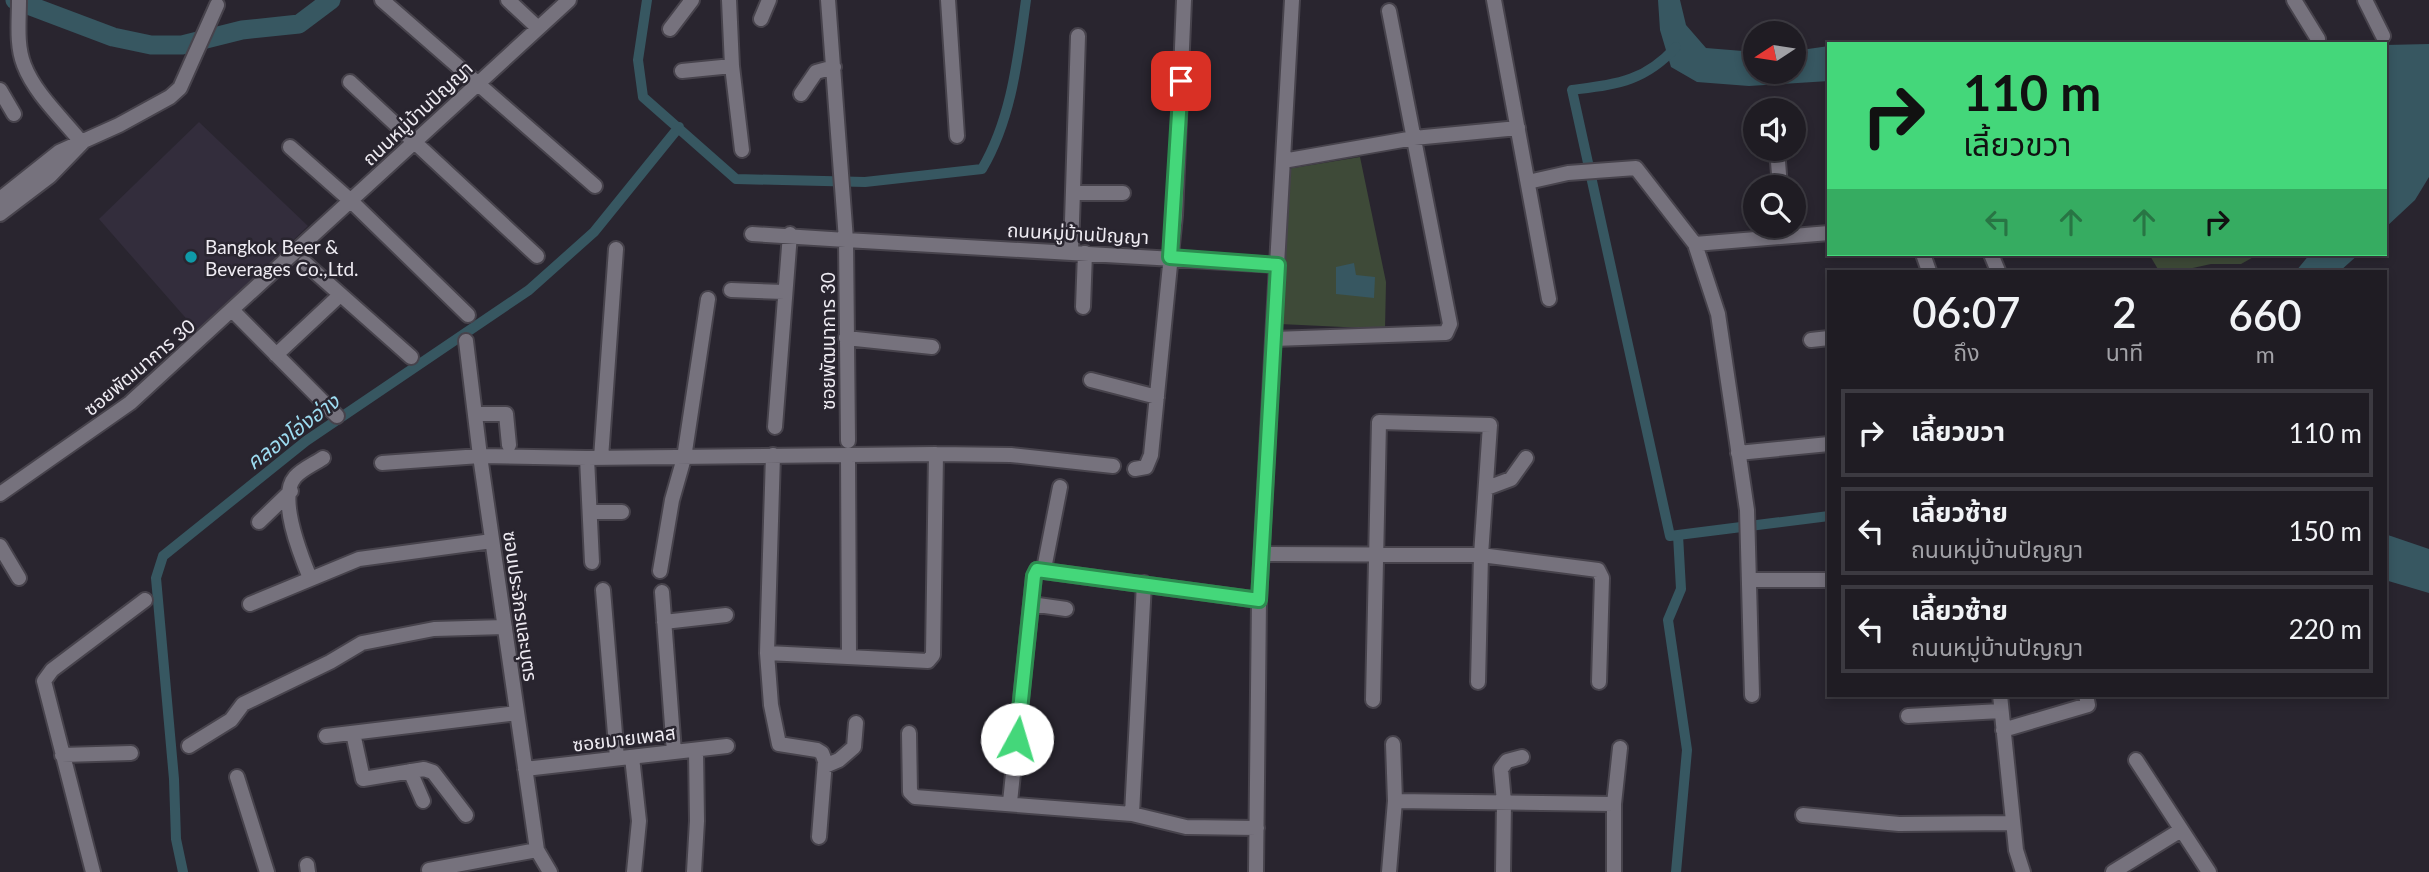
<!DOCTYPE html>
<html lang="th">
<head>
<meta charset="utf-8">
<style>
	body { margin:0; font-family:Lato,"Noto Sans Thai",sans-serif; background:#2c2930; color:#f1f3f6; height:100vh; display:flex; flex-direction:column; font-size:26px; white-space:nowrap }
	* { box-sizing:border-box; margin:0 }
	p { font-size:23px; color:#a1a1a6 }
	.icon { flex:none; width:38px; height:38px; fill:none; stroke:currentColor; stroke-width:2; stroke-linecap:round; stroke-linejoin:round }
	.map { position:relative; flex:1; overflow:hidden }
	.details { position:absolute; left:1827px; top:270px; width:560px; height:427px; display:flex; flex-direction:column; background:#1f1c23; border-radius:0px; box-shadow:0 4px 10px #0003,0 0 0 2px #3c3a41 }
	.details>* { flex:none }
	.top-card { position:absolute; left:1827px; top:42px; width:560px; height:214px; border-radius:0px; box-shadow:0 4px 10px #0003,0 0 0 2px #3c3a41; background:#44d77a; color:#111; overflow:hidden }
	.needle { width:46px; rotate:258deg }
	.tools { position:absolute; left:1743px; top:21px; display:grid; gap:14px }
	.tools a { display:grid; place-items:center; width:63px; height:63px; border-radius:50%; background:#1f1c23; box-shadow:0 4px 10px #0003,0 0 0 2px #3c3a41; font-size:35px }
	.pin { position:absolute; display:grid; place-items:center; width:60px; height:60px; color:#fff; margin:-30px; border-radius:14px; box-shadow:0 4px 10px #0006 }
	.me { position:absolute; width:77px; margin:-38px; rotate:6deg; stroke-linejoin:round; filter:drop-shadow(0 0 5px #0008) }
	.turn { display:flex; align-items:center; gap:24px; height:147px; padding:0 21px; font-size:32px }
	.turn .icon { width:91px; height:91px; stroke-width:2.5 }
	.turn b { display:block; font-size:49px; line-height:60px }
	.lanes { display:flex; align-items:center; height:66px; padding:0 21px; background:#0003; justify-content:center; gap:35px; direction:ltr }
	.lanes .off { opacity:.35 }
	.eta { display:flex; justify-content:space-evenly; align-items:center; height:119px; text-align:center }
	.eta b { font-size:42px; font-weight:600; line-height:49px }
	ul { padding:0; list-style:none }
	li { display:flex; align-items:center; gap:21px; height:88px; margin:0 14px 10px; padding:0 7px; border:4px solid #3c3a41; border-radius:0px }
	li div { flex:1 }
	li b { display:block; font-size:26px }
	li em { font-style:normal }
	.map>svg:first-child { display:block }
</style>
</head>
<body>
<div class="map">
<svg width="2429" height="872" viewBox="0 0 2429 872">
	<rect width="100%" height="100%" fill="#29252f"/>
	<!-- built -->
	<path fill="#332d3c" d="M199 122 308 226 198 332 99 219Z"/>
	<!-- green -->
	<path fill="#3e4a38" d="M1360 157 1386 282 1385 329 1280 324 1287 169Z
		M2149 254H2259L2241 264H2211L2179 271H2159Z"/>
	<!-- water -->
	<path fill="#375761" d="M1658 0H1680L1686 25 1706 48 1755 52V72H1794V51L1829 46V81L1749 86 1697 82 1671 67 1660 30Z
		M2429 44V177L2415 200 2385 228V156L2388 146 2385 45Z
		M2310 254H2359L2340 271H2296Z
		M1354 263 1356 275 1375 277 1374 298 1336 294V267Z
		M2385 534 2429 549V593L2385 580Z"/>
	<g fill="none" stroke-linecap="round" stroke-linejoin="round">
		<!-- canal -->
		<path stroke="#375761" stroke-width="10" d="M647 0 638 60 643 97 736 179 865 182 982 169C1012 118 1018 57 1026 0
			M1676 47C1644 82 1617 84 1572 90L1670 536 1829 516
			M183 872 176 839 174 779 156 578 163 556 306 441 529 290 594 232 679 127
			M1676 872 1687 750 1668 620 1681 589 1678 535"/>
		<!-- river -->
		<path stroke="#375761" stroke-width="19" d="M15 0 113 37 151 45H182L242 30 299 24 331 0"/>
		<defs>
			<path id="minor" d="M19 0C19 21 16 45 24 65 35 94 63 119 82 143
				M382 0 595 186
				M508 0 538 28
				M729 0 732 66 742 150
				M828 0 846 240 1277 265 1259 600 1256 872
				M948 0 957 136
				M1494 0 1549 299
				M2294 0 2318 39
				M2365 0 2383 36
				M761 19 769 0
				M670 29 692 0
				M682 71 732 66
				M350 82 537 256
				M0 90 14 114
				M801 94 816 72 834 67
				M290 147 351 201 468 315
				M1777 149 1780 187
				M1283 161 1414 138 1518 128
				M1528 182 1568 173 1636 168 1695 244 1718 314 1747 510 1752 695
				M1073 193H1123
				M0 199 59 152 119 125 170 97 180 88 217 5
				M0 214 50 176 82 143
				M752 234 846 240 848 441
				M1695 244 1829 233
				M1071 252 1078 36
				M1923 254 1929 271
				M1991 254 1998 271
				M305 263 411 357
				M1277 265 1292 0
				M731 290 784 292
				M1083 307 1085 253
				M233 311 337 416
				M846 338 932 347
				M1273 339 1446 333 1450 324 1389 11
				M1811 340 1829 338
				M466 341 480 456 537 850 550 872
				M276 355 339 296
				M1091 380 1157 397
				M475 414H506L509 445
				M775 427 790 234
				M1738 453 1829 444
				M773 455 767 653 771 705 779 744 817 750 822 753 825 761 819 837
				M848 455 849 656
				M587 458 592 562
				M601 458 616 249
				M382 463 480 456 587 458 936 454 1011 455 1113 466
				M1135 469 1146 467 1151 455 1175 215 1184 0
				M1487 488 1511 479 1526 458
				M0 494 130 403 569 0
				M590 512H622
				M259 522 291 491
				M0 546 19 578
				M1262 554 1481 555 1598 570 1602 578 1599 682
				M1044 569 1060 487
				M660 571 672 500 684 458 708 299
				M310 578C301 556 277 498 295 477 302 469 314 464 323 458
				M1750 580H1829
				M603 590 617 758
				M662 592 674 752
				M250 604 359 559 492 541
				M1031 604 1066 609
				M664 622 726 615
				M767 653 928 661 933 655 936 454
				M2000 695 2016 850 2023 872
				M1373 700 1379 422 1490 425 1481 555 1478 682
				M1908 716 2001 711
				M2003 730 2088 705 2086 695
				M353 733 363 779 424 769 433 772 466 815
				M909 733 910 792 915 797 1132 814 1186 827 1257 828
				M326 736 517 713
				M189 746 231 720 243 704 330 662 362 643 434 629 505 627
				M62 755 131 753
				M632 757 639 821 634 872
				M2136 760 2209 872
				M825 766 839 760 854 747 856 723
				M525 769 727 746
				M410 771 423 801
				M237 777 267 872
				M1395 801 1614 804
				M1010 802 1034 576 1037 570 1259 600
				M1132 814 1144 583
				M1803 815 1899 824 2013 823
				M307 865 308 872
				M429 870 537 850
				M93 872 44 681 52 670 145 600
				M694 872 697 821 696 750
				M1389 872 1395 801 1393 744
				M1503 872 1504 802 1501 769 1507 761 1522 757
				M1614 872V804L1620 748
				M2113 872 2181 830"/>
		</defs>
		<!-- minor casing -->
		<use href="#minor" stroke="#47434c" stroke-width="18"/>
		<!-- minor -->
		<use href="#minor" stroke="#76727d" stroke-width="14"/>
	</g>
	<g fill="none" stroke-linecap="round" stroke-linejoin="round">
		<defs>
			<path id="route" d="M1017 739 1034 576 1037 570 1259 600 1278 265 1170 257 1181 81"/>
		</defs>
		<!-- route casing -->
		<use href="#route" stroke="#2c8c4f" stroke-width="18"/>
		<!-- route -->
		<use href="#route" stroke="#44d77a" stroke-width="12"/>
	</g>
	<!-- markers -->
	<circle fill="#0f9aa8" stroke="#29252f" stroke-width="2.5" cx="191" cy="257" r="7"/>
	<g text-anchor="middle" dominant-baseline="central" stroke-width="5" stroke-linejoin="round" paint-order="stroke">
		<!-- street labels -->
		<g font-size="19" fill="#eeebf2" stroke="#29252f">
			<text transform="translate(417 113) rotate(-43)">ถนนหมู่บ้านปัญญา</text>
			<text transform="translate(1078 233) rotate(3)">ถนนหมู่บ้านปัญญา</text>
			<text transform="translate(827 341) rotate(-90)">ซอยพัฒนาการ 30</text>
			<text transform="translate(139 367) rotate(-40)">ซอยพัฒนาการ 30</text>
			<text transform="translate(521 606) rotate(82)">ซอนประจักรและบุตร</text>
			<text transform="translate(624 738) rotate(-7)">ซอยมายเพลส</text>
		</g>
		<!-- poi labels -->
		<g font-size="19" fill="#eeebf2" stroke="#29252f" text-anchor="start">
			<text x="205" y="246">Bangkok Beer &amp;<tspan x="205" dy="22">Beverages Co.,Ltd.</tspan></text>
		</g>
		<!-- water labels -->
		<g font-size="21" font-style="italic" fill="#9ddcf1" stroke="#29252f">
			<text transform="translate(292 431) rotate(-37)">คลองโอ่งอ่าง</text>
		</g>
	</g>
</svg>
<div class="tools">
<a><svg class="needle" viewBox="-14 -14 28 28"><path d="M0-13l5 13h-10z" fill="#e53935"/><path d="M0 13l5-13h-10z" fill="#a1a1a6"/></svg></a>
<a><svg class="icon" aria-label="sound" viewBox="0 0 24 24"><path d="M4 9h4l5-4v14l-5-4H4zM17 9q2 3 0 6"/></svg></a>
<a><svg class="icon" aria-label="search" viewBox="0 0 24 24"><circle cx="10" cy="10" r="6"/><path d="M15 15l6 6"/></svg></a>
</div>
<div class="pin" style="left:1181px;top:81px;background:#d93025"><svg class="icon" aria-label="arrive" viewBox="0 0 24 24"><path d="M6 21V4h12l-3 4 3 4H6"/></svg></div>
<svg class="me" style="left:1017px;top:739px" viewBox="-20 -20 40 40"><circle r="19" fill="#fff"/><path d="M0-13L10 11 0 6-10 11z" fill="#44d77a"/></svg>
<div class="top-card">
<div class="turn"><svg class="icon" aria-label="right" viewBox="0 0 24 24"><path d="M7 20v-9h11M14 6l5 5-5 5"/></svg><div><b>110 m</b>เลี้ยวขวา</div></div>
<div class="lanes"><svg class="icon off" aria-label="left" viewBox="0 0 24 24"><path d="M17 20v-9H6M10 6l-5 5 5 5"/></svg><svg class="icon off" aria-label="ahead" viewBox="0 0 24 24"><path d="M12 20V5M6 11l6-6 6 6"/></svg><svg class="icon off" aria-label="ahead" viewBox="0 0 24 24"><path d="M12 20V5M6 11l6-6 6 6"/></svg><svg class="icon" aria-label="right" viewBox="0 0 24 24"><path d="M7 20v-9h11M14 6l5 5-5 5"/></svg></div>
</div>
<section class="details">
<div class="eta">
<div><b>06:07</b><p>ถึง</p></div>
<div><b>2</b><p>นาที</p></div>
<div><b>660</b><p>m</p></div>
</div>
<ul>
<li><svg class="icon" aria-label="right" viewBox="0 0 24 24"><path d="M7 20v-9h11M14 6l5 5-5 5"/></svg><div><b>เลี้ยวขวา</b></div><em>110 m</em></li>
<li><svg class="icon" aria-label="left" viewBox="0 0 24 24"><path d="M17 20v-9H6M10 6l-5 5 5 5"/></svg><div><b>เลี้ยวซ้าย</b><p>ถนนหมู่บ้านปัญญา</p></div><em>150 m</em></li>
<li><svg class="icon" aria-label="left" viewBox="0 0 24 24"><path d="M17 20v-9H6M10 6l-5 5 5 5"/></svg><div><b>เลี้ยวซ้าย</b><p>ถนนหมู่บ้านปัญญา</p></div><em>220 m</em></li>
</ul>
</section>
</div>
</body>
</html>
